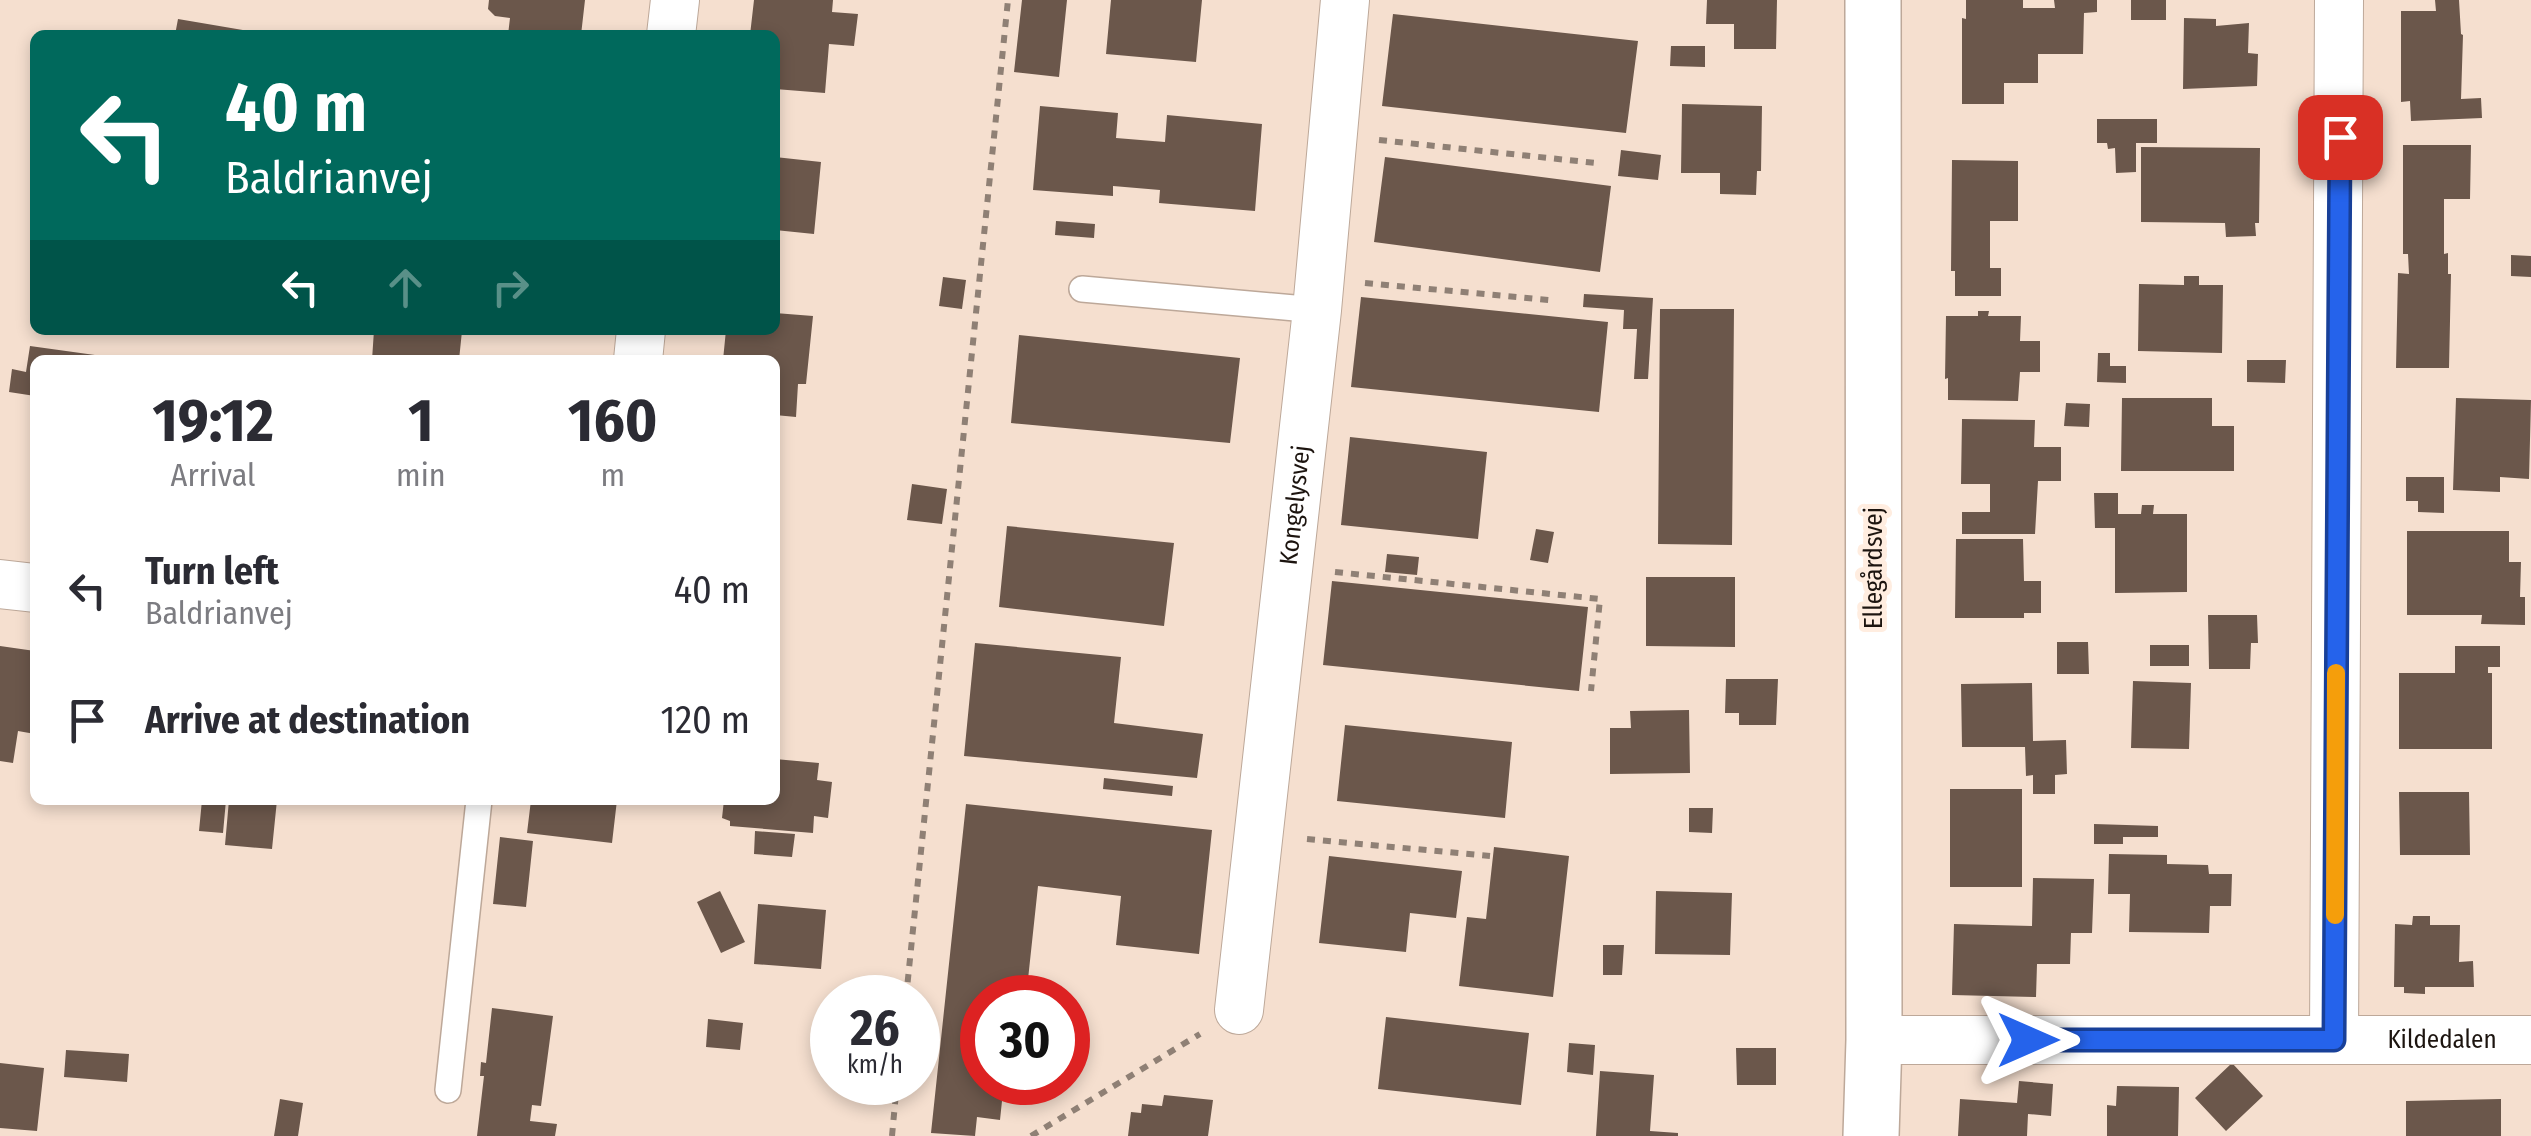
<!DOCTYPE html>
<html lang="en">
<head>
<meta charset="utf-8">
<style>
	body { margin:0; font-family:"Fira Sans Condensed",sans-serif; background:#f2f2f3; color:#2b2b33; height:100vh; display:flex; flex-direction:column; font-size:38px; white-space:nowrap }
	* { box-sizing:border-box; margin:0 }
	p { font-size:32px; color:#7c7c81 }
	.icon { flex:none; width:55px; height:55px; fill:none; stroke:currentColor; stroke-width:2; stroke-linecap:round; stroke-linejoin:round }
	.map { position:relative; flex:1; overflow:hidden }
	.details { position:absolute; left:30px; top:355px; width:750px; height:450px; display:flex; flex-direction:column; background:#fff; border-radius:15px; box-shadow:0 5px 15px #0003 }
	.details>* { flex:none }
	.banner { position:absolute; left:30px; top:30px; width:750px; height:305px; border-radius:15px; box-shadow:0 5px 15px #0003; background:#00695c; color:#fff; overflow:hidden }
	.speed { position:absolute; left:810px; top:975px; display:flex; gap:20px; font-size:50px; font-weight:700; text-align:center }
	.speed>* { display:grid; place-content:center; width:130px; height:130px; border-radius:50%; background:#fff; box-shadow:0 5px 15px #0003; line-height:1 }
	.speed small { font-size:25px; font-weight:400 }
	.speed .limit { border:15px solid #d22; background:#fff; color:#111 }
	.pin { position:absolute; display:grid; place-items:center; width:85px; height:85px; color:#fff; margin:-42px; border-radius:20px; box-shadow:0 5px 15px #0006 }
	.me { position:absolute; width:110px; margin:-55px; rotate:90deg; stroke-linejoin:round; filter:drop-shadow(0 0 8px #0008) }
	.turn { display:flex; align-items:center; gap:35px; height:210px; padding:0 30px; font-size:45px }
	.turn .icon { width:130px; height:130px; stroke-width:2.5 }
	.turn b { display:block; font-size:70px; line-height:85px }
	.lanes { display:flex; align-items:center; height:95px; padding:0 30px; background:#0003; justify-content:center; gap:50px; direction:ltr }
	.lanes .off { opacity:.35 }
	.eta { display:flex; justify-content:space-evenly; align-items:center; height:170px; text-align:center }
	.eta b { font-size:60px; font-weight:700; line-height:70px }
	ul { padding:0; list-style:none }
	li { display:flex; align-items:center; gap:30px; height:130px; padding:0 30px }
	li div { flex:1 }
	li b { display:block; font-size:38px }
	li em { font-style:normal }
	.map>svg:first-child { display:block }
</style>
</head>
<body>
<div class="map">
<svg width="2531" height="1136" viewBox="0 0 2531 1136">
	<rect width="100%" height="100%" fill="#f5dfcf"/>
	<!-- building -->
	<path fill="#6b574b" d="M489 0H585L581 35H508L510 18 495 16 488 9Z
		M754 0H833L832 12 858 14 854 46 829 44 825 93 775 89V35H750Z
		M1022 0H1067L1059 77 1014 72Z
		M1111 0H1202L1196 62 1106 54Z
		M1707 0H1777L1776 49H1734V24H1706Z
		M1966 0H2023V8H2055L2054 0H2097V12L2084 13 2083 54H2038V83H2004V104H1962V18L1966 19Z
		M2131 0H2166V20H2131Z
		M2435 0H2459L2461 34 2463 35 2461 99 2481 98 2482 118 2411 121 2410 101 2401 102V11H2436Z
		M1393 14 1638 41 1626 133 1382 106Z
		M2184 18 2216 19V26L2249 23 2248 53 2258 54 2257 86 2183 89Z
		M178 19 261 33V35H175Z
		M1671 46H1705V67L1670 66Z
		M1682 104 1762 106 1761 171H1757L1756 195 1720 194V173H1681Z
		M1040 106 1118 113 1116 138 1165 142 1167 115 1262 124 1255 211 1159 203 1160 190 1113 186V196L1033 190Z
		M2097 119H2157V143H2136V172L2116 173 2115 148 2108 149 2107 143H2097Z
		M2403 145H2471L2470 199H2444V254L2448 253V274H2451L2449 368H2396L2398 273 2409 274 2408 254H2403Z
		M2141 147 2260 148 2259 223H2255L2256 236 2226 237 2225 223 2141 222Z
		M1621 150 1661 155 1658 180 1618 176Z
		M775 157 821 162 814 234 775 230Z
		M1385 157 1611 186 1600 272 1374 242Z
		M1952 160 2018 161V221H1990V268H2001V296H1955V271H1951Z
		M1056 221 1095 224 1094 238 1055 235Z
		M2511 255 2531 256V277L2511 276Z
		M2184 276H2199V285H2223L2222 353 2138 351 2139 284 2184 285Z
		M943 277 966 280 962 309 939 306Z
		M1584 294 1653 298 1648 379H1634L1637 329H1623L1624 310 1583 307Z
		M1361 297 1608 322 1599 412 1351 387Z
		M1660 309H1734L1732 545 1658 544Z
		M1978 311H1989L1988 316H2021L2020 341H2040V372H2020L2018 401 1948 400V378L1945 379 1946 316H1978Z
		M775 313 813 316 806 384H798L796 417 775 415V360H723L726 330H775Z
		M374 330 462 331 459 360H372Z
		M1019 335 1240 358 1230 443 1011 423Z
		M30 346 102 356V360H35V396L9 392 12 369 26 372Z
		M2098 353H2110V366H2126V383L2097 382Z
		M2247 360H2286L2285 383 2247 382Z
		M2122 398H2212V426H2234V471H2121Z
		M2456 398 2531 400 2529 479 2500 477V492L2453 490Z
		M2066 403 2090 404 2089 427 2064 426Z
		M1962 419 2035 420 2034 447H2061V481H2038L2035 534H1962V512H1990V484H1961Z
		M1350 437 1487 452 1478 539 1341 525Z
		M2406 477H2444V513L2418 512V501H2406Z
		M912 484 947 489 942 524 907 520Z
		M2094 493H2118V514H2141L2142 505H2154L2153 514H2187V592L2115 593V528H2095Z
		M1007 526 1174 543 1164 626 999 607Z
		M1536 529 1554 532 1548 563 1530 560Z
		M2407 531H2509V562H2521L2520 597H2525V625L2481 624 2482 615H2407Z
		M1956 539H2023L2024 581H2041V613H2024V618H1955Z
		M1387 554 1419 557 1417 575 1385 572Z
		M1646 577H1735V647L1646 646Z
		M1332 581 1588 607 1579 691 1323 665Z
		M2208 615H2257L2258 643H2251L2250 669H2209Z
		M2057 642H2088L2089 674H2057Z
		M975 643 1121 657 1114 723 1203 734 1197 778 964 756Z
		M2150 645H2189V666H2150Z
		M0 646 35 651V734L18 731 13 763 0 761Z
		M2455 646H2500V667H2488V673H2492V749H2399V673H2455Z
		M1726 679H1778L1776 725H1739V713H1725Z
		M2133 681 2191 683 2189 749 2131 748Z
		M2032 683 2033 741 2066 740 2067 774 2055 775V794H2033V775L2026 776 2025 747H1962L1961 684Z
		M1689 710 1690 773 1610 774V728H1631L1630 711Z
		M1345 725 1512 742 1505 818 1337 801Z
		M775 759 819 763 817 780 832 782 828 818 814 816 813 833 730 826V821L722 818 724 800H775Z
		M1104 778 1173 786 1172 796 1103 789Z
		M1950 789H2022V887H1950Z
		M2399 792H2469L2470 855H2400Z
		M202 800H226L223 833 199 831Z
		M229 800H277L272 849 225 845Z
		M531 800H617L612 843 527 833Z
		M966 804 1212 830 1199 954 1116 945 1121 896 1038 886 1026 998H982V1082H1017L1015 1102 1002 1101 1000 1120 977 1117 975 1136 931 1133Z
		M1689 808H1713L1712 833 1689 832Z
		M2094 824 2158 826V837H2123V844H2094Z
		M755 831 795 834 792 857 754 854Z
		M500 837 533 841 526 907 493 904Z
		M1494 847 1569 856 1553 997 1459 986 1467 917 1486 919Z
		M2109 854 2167 855V864L2208 865 2209 874H2232L2231 906H2210L2209 933 2129 932 2130 894H2108Z
		M1329 856 1462 871 1456 918 1410 913 1406 952 1319 943Z
		M2033 878 2094 879 2092 933H2071L2070 964H2037L2036 997 1952 995 1954 924 2032 926Z
		M720 891 745 942 721 953 697 902Z
		M1656 891 1732 893 1730 955 1655 954Z
		M758 904 826 910 821 969 754 964Z
		M2413 916H2430V925H2460L2459 962 2473 961 2474 987H2425V994L2404 993V987H2394L2395 924 2412 925Z
		M1603 945H1624L1622 975H1603Z
		M492 1008 553 1016 541 1106 532 1105 530 1121 557 1124 555 1136H477L484 1076H480L481 1062 486 1063Z
		M1386 1017 1529 1033 1521 1105 1378 1089Z
		M708 1019 743 1023 740 1050 706 1047Z
		M1569 1043 1595 1045 1593 1075 1567 1072Z
		M1736 1048H1776V1085H1737Z
		M66 1050 129 1054 127 1082 64 1077Z
		M0 1063 44 1068 37 1131 0 1128Z
		M2232 1063 2263 1096 2226 1131 2195 1098Z
		M1600 1071 1654 1075 1650 1131 1678 1133V1136H1596Z
		M2019 1081 2053 1084 2051 1116 2028 1114 2027 1136H1958L1960 1099 2017 1103Z
		M2117 1086 2179 1087 2178 1136H2107V1105L2116 1106Z
		M1164 1095 1213 1100 1208 1136H1128L1131 1112 1141 1113 1142 1104 1162 1106Z
		M280 1099 303 1103 298 1136H274Z
		M2501 1099V1136H2406V1101Z"/>
	<g fill="none" stroke-linecap="round" stroke-linejoin="round">
		<defs>
			<path id="service" d="M1082 289 1317 310
				M448 1090 479 800"/>
			<g id="minor">
				<path d="M671 35 675 0"/>
				<path d="M638 360 641 330"/>
				<path d="M0 584 35 588"/>
				<path id="s1" d="M1239 1010 1317 310 1345 0"/>
				<path id="s2" d="M1874 1040H2531"/>
				<path d="M2334 1040 2339 0"/>
			</g>
			<path id="tertiary" d="M1871 1136 1874 1040 1873 0"/>
		</defs>
		<!-- service casing -->
		<use href="#service" stroke="#bda899" stroke-width="28"/>
		<!-- minor casing -->
		<use href="#minor" stroke="#bda899" stroke-width="50"/>
		<!-- tertiary casing -->
		<use href="#tertiary" stroke="#bda899" stroke-width="58"/>
		<!-- path -->
		<path stroke="#8f8075" stroke-width="6" stroke-dasharray="8 8" stroke-linecap="butt" d="M1379 140 1596 163
			M1365 283 1549 300
			M1335 572 1600 599 1591 691
			M1307 839 1490 856
			M906 998 1008 0
			M892 1136 897 1082
			M1031 1136 1200 1034"/>
		<!-- service -->
		<use href="#service" stroke="#fff" stroke-width="25"/>
		<!-- minor -->
		<use href="#minor" stroke="#fff" stroke-width="48"/>
		<!-- tertiary -->
		<use href="#tertiary" stroke="#fff" stroke-width="55"/>
	</g>
	<g fill="none" stroke-linecap="round" stroke-linejoin="round">
		<defs>
			<path id="route" d="M2028 1040H2334L2340 137"/>
		</defs>
		<!-- route casing -->
		<use href="#route" stroke="#184099" stroke-width="25"/>
		<!-- route -->
		<use href="#route" stroke="#2563eb" stroke-width="18"/>
		<!-- slow -->
		<path stroke="#f59e0b" stroke-width="18" d="M2335 915 2336 673"/>
	</g>
	<g text-anchor="middle" dominant-baseline="central" stroke-width="10" stroke-linejoin="round" paint-order="stroke">
		<!-- street labels -->
		<g font-size="25" fill="#1c140f" stroke="#ffede0">
			<text stroke="none"><textPath href="#s1" startOffset="508">Kongelysvej</textPath></text>
			<text transform="translate(1874 568) rotate(-90)">Ellegårdsvej</text>
			<text stroke="none"><textPath href="#s2" startOffset="568">Kildedalen</textPath></text>
		</g>
	</g>
</svg>
<div class="speed"><div>26<small>km/h</small></div><div class="limit">30</div></div>
<div class="pin" style="left:2340px;top:137px;background:#d93025"><svg class="icon" aria-label="arrive" viewBox="0 0 24 24"><path d="M6 21V4h12l-3 4 3 4H6"/></svg></div>
<svg class="me" style="left:2028px;top:1040px" viewBox="-20 -20 40 40"><path d="M0-17L14 15 0 8-14 15z" fill="#2563eb" stroke="#fff" stroke-width="4"/></svg>
<div class="banner">
<div class="turn"><svg class="icon" aria-label="left" viewBox="0 0 24 24"><path d="M17 20v-9H6M10 6l-5 5 5 5"/></svg><div><b>40 m</b>Baldrianvej</div></div>
<div class="lanes"><svg class="icon" aria-label="left" viewBox="0 0 24 24"><path d="M17 20v-9H6M10 6l-5 5 5 5"/></svg><svg class="icon off" aria-label="ahead" viewBox="0 0 24 24"><path d="M12 20V5M6 11l6-6 6 6"/></svg><svg class="icon off" aria-label="right" viewBox="0 0 24 24"><path d="M7 20v-9h11M14 6l5 5-5 5"/></svg></div>
</div>
<section class="details">
<div class="eta">
<div><b>19:12</b><p>Arrival</p></div>
<div><b>1</b><p>min</p></div>
<div><b>160</b><p>m</p></div>
</div>
<ul>
<li><svg class="icon" aria-label="left" viewBox="0 0 24 24"><path d="M17 20v-9H6M10 6l-5 5 5 5"/></svg><div><b>Turn left</b><p>Baldrianvej</p></div><em>40 m</em></li>
<li><svg class="icon" aria-label="arrive" viewBox="0 0 24 24"><path d="M6 21V4h12l-3 4 3 4H6"/></svg><div><b>Arrive at destination</b></div><em>120 m</em></li>
</ul>
</section>
</div>
</body>
</html>
